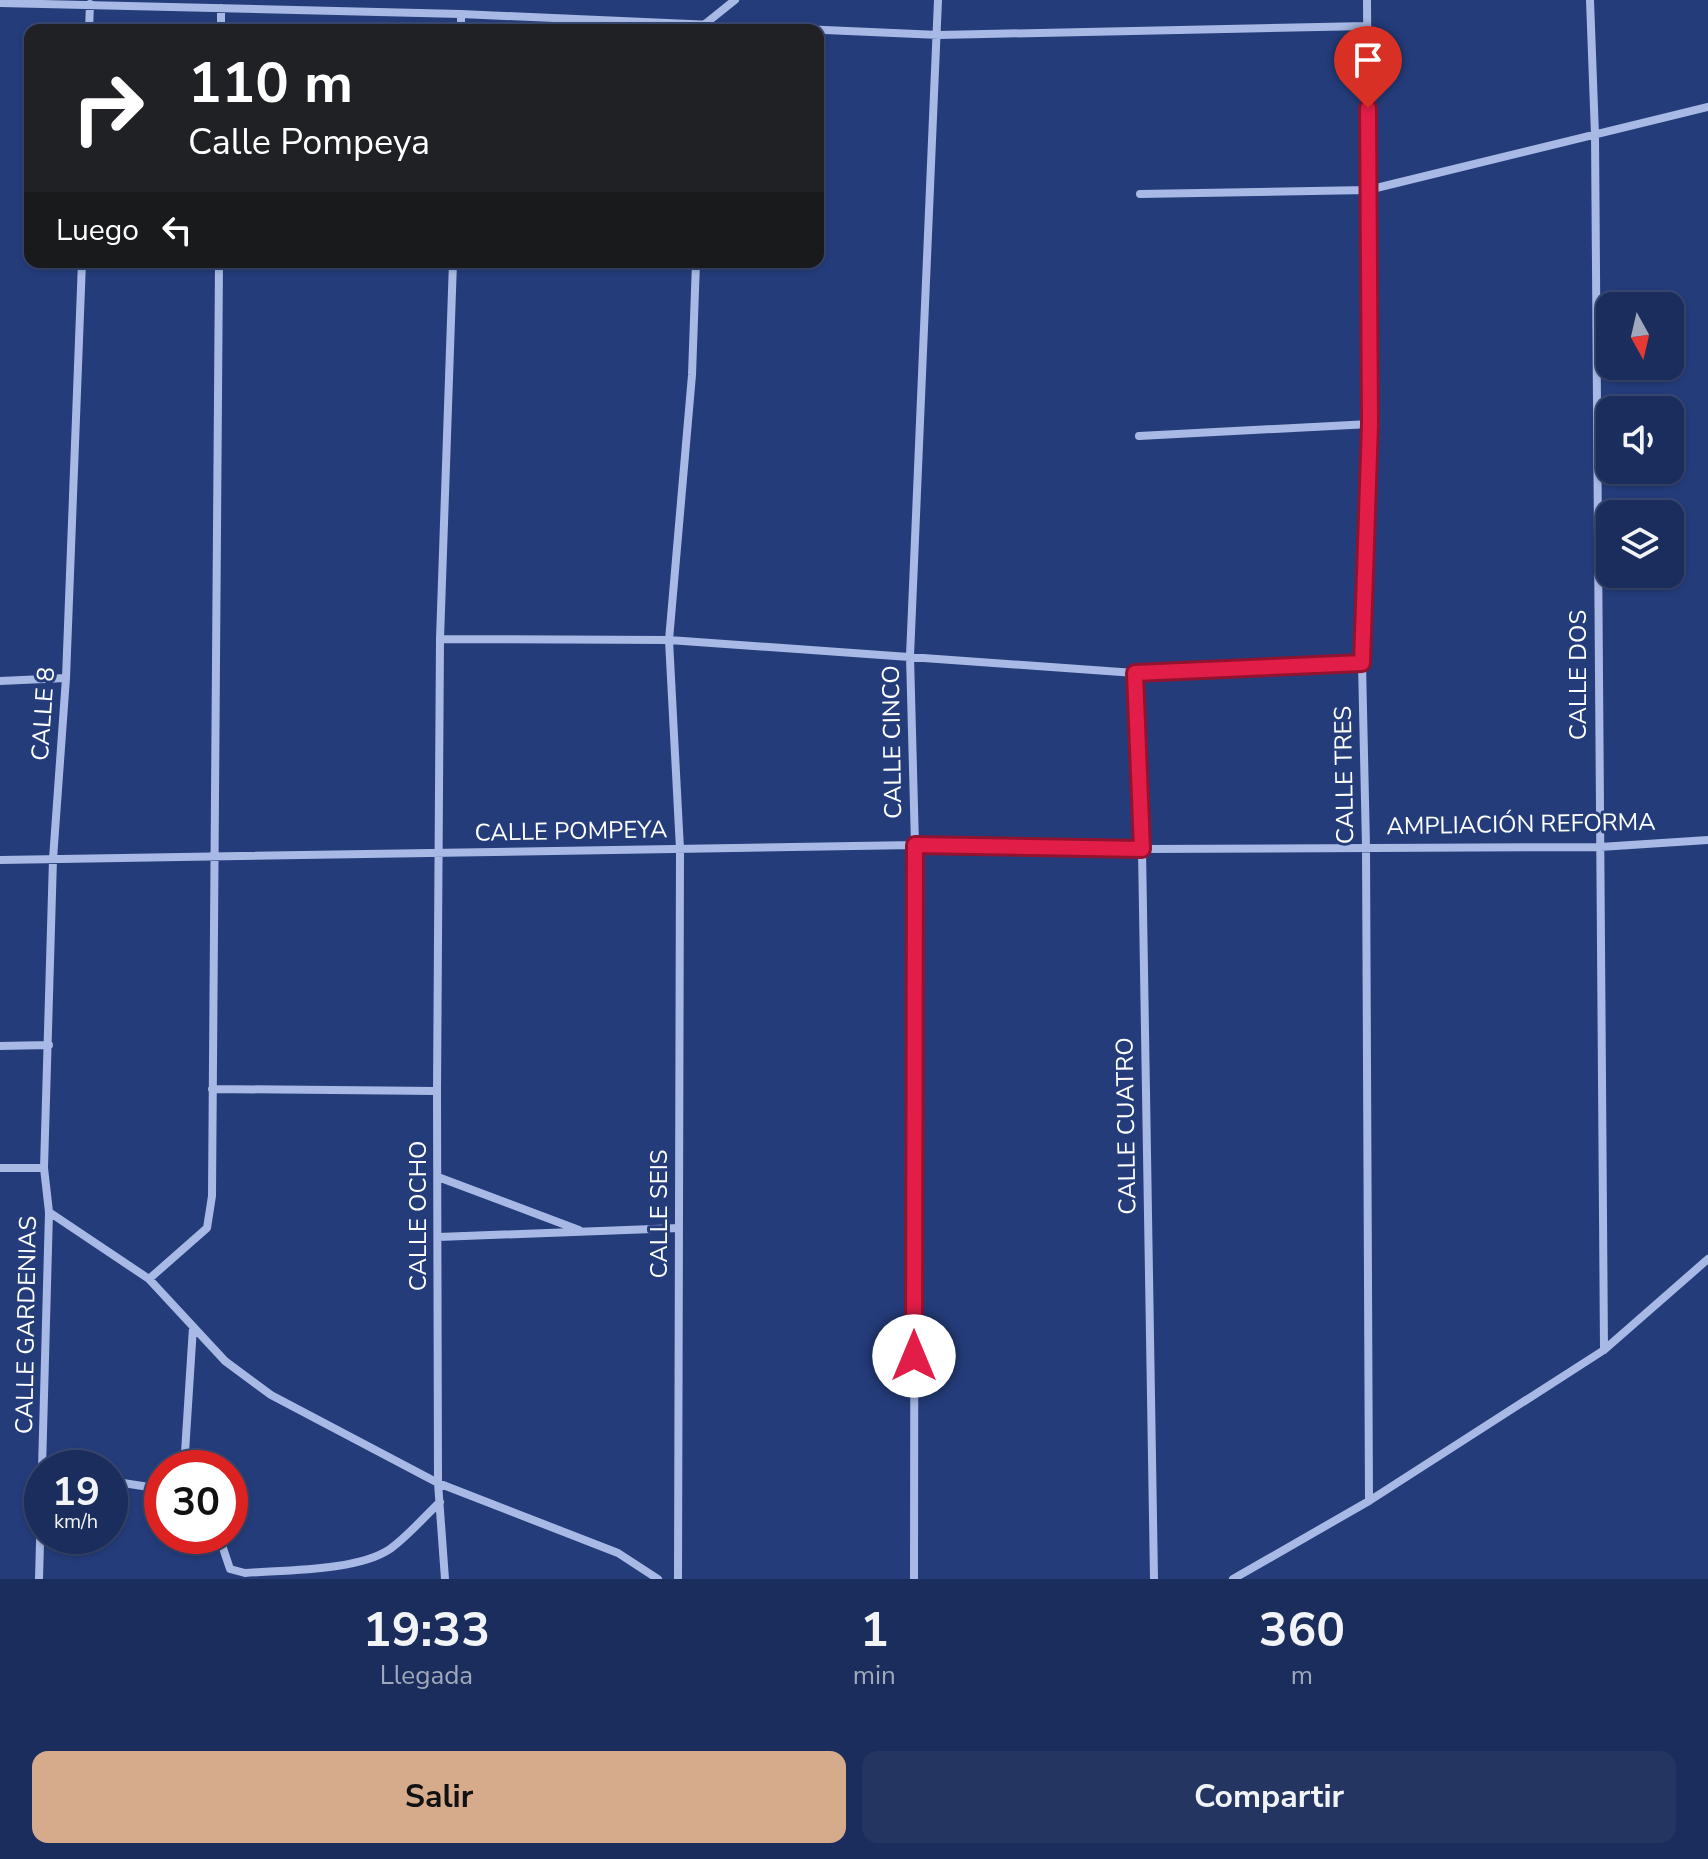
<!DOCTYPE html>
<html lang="es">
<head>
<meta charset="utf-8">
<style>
	body { margin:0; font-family:"Nunito Sans",sans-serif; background:#243562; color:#f1f3f6; height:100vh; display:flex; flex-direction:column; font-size:30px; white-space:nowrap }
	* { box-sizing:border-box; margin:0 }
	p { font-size:26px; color:#a0a8bb }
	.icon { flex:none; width:44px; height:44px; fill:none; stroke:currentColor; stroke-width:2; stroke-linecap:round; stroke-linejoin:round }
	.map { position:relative; height:1579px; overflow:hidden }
	.drawer { display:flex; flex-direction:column; background:#1b2d5c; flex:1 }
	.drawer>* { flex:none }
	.guide { position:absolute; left:24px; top:24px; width:800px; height:244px; border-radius:16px; box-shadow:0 2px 6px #0004,0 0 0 2px #394972; background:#202124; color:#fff; overflow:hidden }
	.needle { width:52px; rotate:172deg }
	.tools { position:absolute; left:1596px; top:292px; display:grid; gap:16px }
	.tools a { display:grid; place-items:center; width:88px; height:88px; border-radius:16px; background:#1b2d5c; box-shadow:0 2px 6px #0004,0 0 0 2px #394972; font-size:40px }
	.speed { position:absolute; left:24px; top:1450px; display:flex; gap:16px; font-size:40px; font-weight:700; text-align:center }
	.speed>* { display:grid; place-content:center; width:104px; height:104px; border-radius:50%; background:#1b2d5c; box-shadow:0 2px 6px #0004,0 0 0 2px #394972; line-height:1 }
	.speed small { font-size:20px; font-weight:400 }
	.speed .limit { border:12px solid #d22; background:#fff; color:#111 }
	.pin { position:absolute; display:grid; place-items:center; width:68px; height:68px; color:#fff; margin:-82px -34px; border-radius:50% 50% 50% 0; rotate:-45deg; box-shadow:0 0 8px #0007 }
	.pin .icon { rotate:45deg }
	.me { position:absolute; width:88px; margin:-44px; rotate:0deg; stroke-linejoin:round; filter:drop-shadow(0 0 6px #0008) }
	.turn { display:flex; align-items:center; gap:28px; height:168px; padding:0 32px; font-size:36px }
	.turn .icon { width:104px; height:104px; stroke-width:2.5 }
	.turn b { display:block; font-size:56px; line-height:68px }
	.then { display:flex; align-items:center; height:76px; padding:0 32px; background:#0003; gap:16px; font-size:30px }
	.eta { display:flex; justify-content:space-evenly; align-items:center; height:136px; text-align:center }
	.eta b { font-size:48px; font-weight:700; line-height:56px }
	.button { display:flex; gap:16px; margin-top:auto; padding:16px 32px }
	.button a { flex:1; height:92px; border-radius:16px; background:#d6ab8b; color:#111; font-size:32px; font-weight:700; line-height:92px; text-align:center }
	.button a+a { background:#243562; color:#f1f3f6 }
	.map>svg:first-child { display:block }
</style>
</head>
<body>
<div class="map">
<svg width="1708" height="1579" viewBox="0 0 1708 1579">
	<rect width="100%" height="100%" fill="#243c7a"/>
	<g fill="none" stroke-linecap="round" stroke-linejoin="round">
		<!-- street -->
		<path stroke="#a7b9e4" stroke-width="8" d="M1367 0 1370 424 1362 663 1366 846 1369 1501
			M1590 0 1595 135 1604 1350
			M0 3 461 14 939 35 1367 26
			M89 30 90 4
			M221 30V8
			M461 30V14
			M705 30V24L735 0
			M1140 194 1368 190 1708 107
			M1139 436 1370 424
			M440 639 669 640 1135 673 1362 663
			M1135 673 1142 849 1154 1579
			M0 681 66 678
			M0 860 915 845 1142 849 1600 847 1708 840
			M0 1046 49 1045
			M212 1089 437 1091
			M0 1168H44
			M438 1177 579 1230
			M49 1212 149 1279 225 1361 271 1395 438 1483 618 1553 658 1579
			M438 1237 679 1228
			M149 1279 207 1228 212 1196 219 262
			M184 1468 193 1327
			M110 1481 162 1489
			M219 1536 230 1569 245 1573C285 1570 358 1571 390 1549 408 1536 424 1517 440 1502
			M39 1579 49 1212 44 1168 53 859 66 678 82 262
			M445 1579 438 1483 437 1091 440 639 453 262
			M678 1579 680 849 669 640 692 375 696 262
			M914 1579 915 845 910 656 938 0
			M1233 1579 1369 1501 1604 1350 1708 1259"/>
	</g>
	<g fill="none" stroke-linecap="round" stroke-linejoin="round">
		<defs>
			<path id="route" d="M914 1356 915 845 1142 849 1135 673 1362 663 1370 424 1368 108"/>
		</defs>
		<!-- route casing -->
		<use href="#route" stroke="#92132f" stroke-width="20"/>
		<!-- route -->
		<use href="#route" stroke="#e11d48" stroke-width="14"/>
	</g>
	<g text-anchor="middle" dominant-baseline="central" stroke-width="6" stroke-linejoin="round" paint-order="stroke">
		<!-- street labels -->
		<g font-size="24" fill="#fff" stroke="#243c7a">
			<text transform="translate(1578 675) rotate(-90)">CALLE DOS</text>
			<text transform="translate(43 714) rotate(-86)">CALLE 8</text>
			<text transform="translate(892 742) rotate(-91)">CALLE CINCO</text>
			<text transform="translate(1344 775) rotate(-91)">CALLE TRES</text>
			<text transform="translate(1521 824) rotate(-1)">AMPLIACIÓN REFORMA</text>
			<text transform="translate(571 831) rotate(-1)">CALLE POMPEYA</text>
			<text transform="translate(1126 1126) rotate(-91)">CALLE CUATRO</text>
			<text transform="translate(659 1214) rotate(-90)">CALLE SEIS</text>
			<text transform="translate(418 1216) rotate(-90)">CALLE OCHO</text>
			<text transform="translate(26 1325) rotate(-89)">CALLE GARDENIAS</text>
		</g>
	</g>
</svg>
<div class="tools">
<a><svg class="needle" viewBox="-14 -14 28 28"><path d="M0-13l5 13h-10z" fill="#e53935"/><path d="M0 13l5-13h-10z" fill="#a0a8bb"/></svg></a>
<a><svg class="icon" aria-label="sound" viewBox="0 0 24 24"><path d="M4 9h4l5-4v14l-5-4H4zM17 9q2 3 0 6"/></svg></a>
<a><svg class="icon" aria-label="layers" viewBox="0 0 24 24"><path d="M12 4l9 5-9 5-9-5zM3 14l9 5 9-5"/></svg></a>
</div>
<div class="speed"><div>19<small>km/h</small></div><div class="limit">30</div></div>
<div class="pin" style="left:1368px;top:108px;background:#d93025"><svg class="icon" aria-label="arrive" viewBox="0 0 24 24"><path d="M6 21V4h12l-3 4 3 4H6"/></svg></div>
<svg class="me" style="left:914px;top:1356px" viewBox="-20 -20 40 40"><circle r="19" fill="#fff"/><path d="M0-13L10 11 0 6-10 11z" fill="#e11d48"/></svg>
<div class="guide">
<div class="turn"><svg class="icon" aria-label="right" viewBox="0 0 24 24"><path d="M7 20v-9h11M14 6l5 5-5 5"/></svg><div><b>110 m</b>Calle Pompeya</div></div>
<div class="then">Luego<svg class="icon" aria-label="left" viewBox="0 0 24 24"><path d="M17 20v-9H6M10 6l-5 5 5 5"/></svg></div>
</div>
</div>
<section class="drawer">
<div class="eta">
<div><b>19:33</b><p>Llegada</p></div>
<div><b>1</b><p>min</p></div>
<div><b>360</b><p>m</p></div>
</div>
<div class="button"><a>Salir</a><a>Compartir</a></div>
</section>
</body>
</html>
